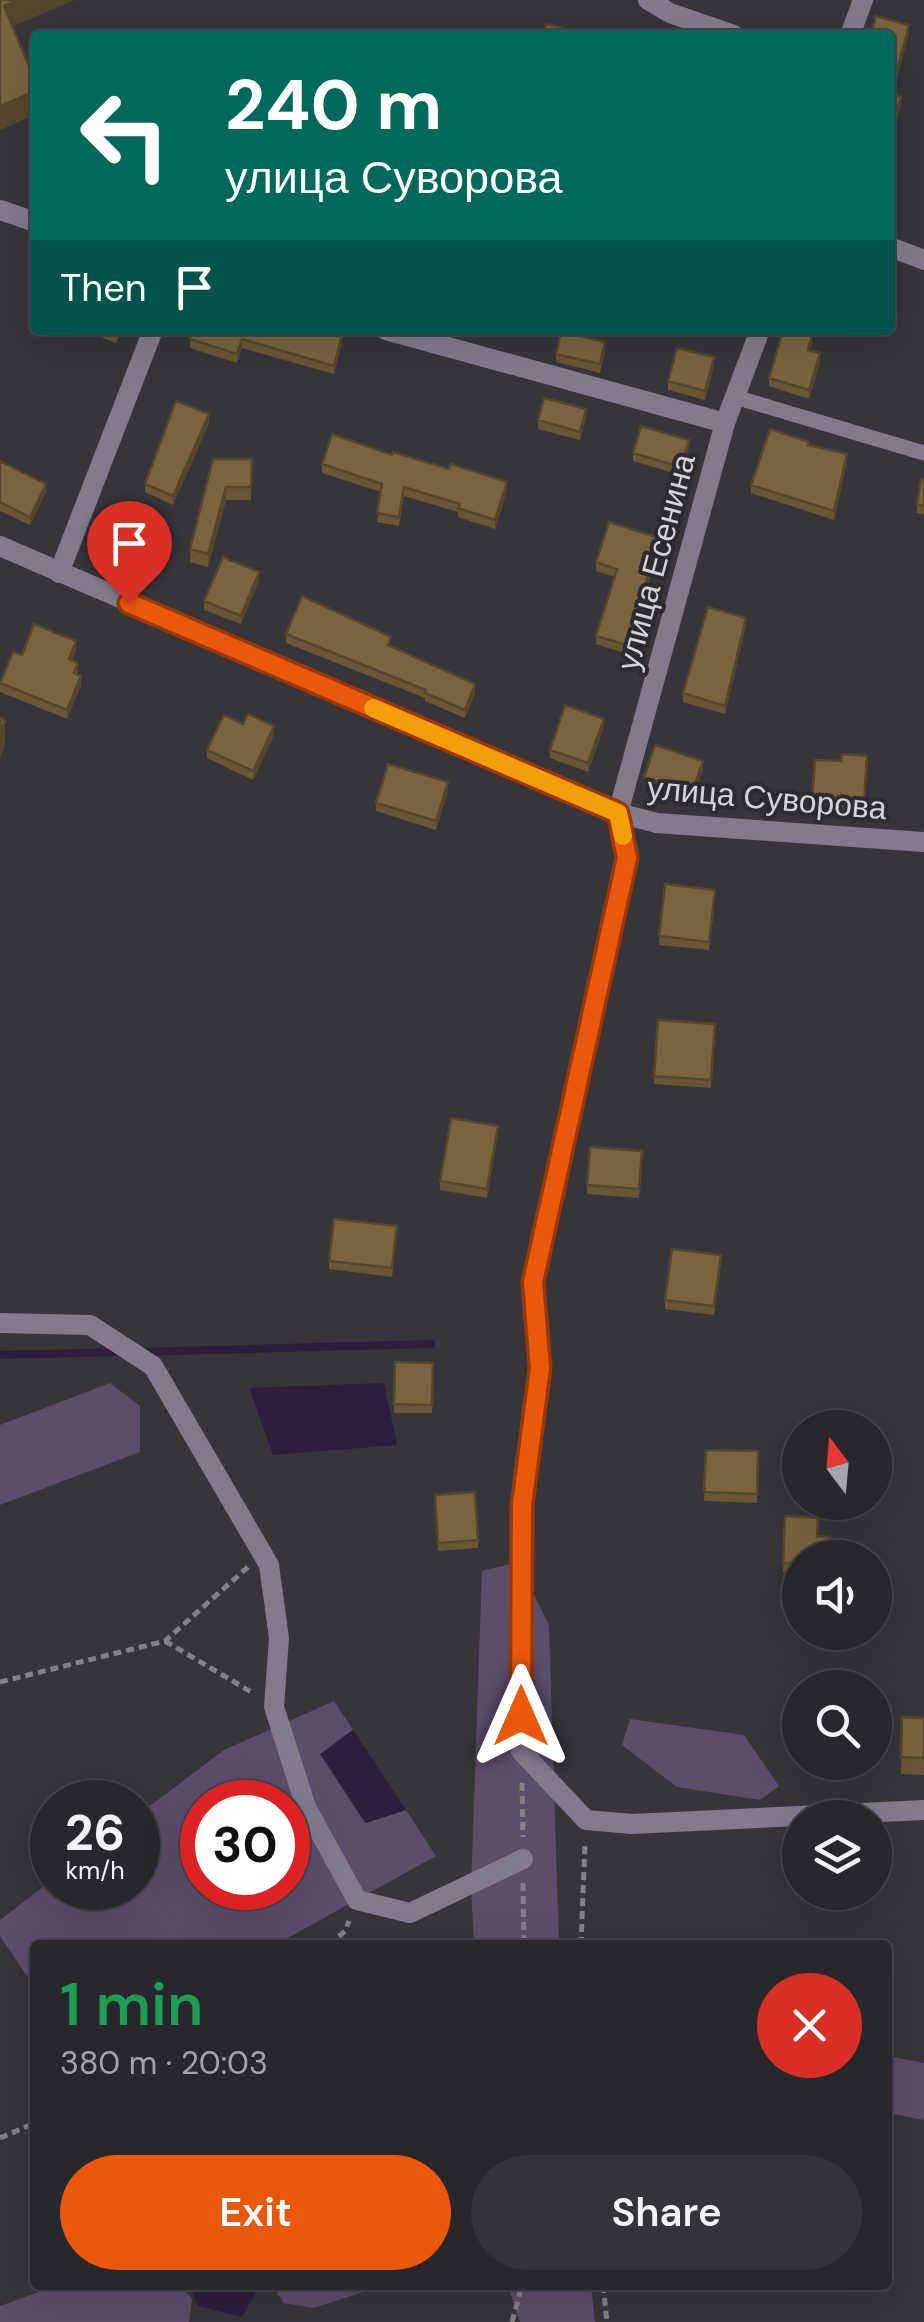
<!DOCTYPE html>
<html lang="en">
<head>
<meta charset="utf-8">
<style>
	body { margin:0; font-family:"DM Sans",sans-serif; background:#353338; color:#f1f3f6; height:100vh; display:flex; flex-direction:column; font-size:38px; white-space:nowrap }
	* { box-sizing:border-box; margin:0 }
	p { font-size:32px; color:#a5a5a9 }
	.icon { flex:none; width:55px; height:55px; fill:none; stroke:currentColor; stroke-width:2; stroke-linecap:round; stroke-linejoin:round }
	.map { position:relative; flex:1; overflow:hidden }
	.sheet { position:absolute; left:30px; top:1940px; width:862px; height:350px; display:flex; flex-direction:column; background:#29272c; border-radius:10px; box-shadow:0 10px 40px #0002,0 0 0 2px #454448 }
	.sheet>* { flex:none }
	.hud { position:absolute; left:30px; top:30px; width:865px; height:305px; border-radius:10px; box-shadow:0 10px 40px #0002,0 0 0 2px #454448; background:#00695c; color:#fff; overflow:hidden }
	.needle { width:65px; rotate:344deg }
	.buttons { position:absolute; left:782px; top:1410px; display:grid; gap:20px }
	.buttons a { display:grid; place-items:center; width:110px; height:110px; border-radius:50%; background:#29272c; box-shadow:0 10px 40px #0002,0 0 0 2px #454448; font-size:50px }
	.speed { position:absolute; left:30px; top:1780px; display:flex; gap:20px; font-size:50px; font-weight:700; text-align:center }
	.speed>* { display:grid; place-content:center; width:130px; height:130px; border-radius:50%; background:#29272c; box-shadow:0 10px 40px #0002,0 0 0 2px #454448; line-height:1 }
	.speed small { font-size:25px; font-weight:400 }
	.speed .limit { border:15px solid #d22; background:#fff; color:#111 }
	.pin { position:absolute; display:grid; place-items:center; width:85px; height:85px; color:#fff; margin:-102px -42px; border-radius:50% 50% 50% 0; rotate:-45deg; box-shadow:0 0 10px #0007 }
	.pin .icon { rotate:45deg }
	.me { position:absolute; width:110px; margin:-55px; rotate:0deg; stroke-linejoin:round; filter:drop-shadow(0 0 8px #0008) }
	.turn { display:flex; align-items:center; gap:35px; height:210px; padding:0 30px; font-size:45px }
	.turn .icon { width:130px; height:130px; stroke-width:2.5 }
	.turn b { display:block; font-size:70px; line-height:85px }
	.then { display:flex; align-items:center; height:95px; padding:0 30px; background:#0003; gap:20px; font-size:38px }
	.round { display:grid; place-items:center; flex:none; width:105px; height:105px; border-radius:52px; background:#353338 }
	.headline { display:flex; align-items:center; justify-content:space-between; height:170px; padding:0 30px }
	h1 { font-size:60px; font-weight:600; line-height:75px; color:#1e9e55 }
	.action { display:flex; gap:20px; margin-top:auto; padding:20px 30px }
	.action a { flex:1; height:115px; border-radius:60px; background:#ea580c; color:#fff; font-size:40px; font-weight:600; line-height:115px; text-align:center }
	.action a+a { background:#353338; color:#f1f3f6 }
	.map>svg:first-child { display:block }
</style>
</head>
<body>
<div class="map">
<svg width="924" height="2322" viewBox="0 0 924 2322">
	<rect width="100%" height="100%" fill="#37343a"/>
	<!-- green -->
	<path fill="#5c4d6b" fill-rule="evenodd" d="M110 1383 140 1406V1452L0 1505V1425Z
		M518 1562 549 1625 559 1945H474L471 1888 482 1571Z
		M334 1701 353 1730 321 1755 365 1823 406 1810 436 1856 275 1945H35V1988L0 1936V1920L52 1880V1888H138V1815L224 1750ZM202 1802H288V1888H202Z
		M630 1719 744 1735 779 1786 760 1800 677 1787 622 1745Z
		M888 2056 924 2063V2120L888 2113Z
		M58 2285H180L192 2299 189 2322H0V2306Z
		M272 2285H386L313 2308 284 2303Z
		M508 2285H591L595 2322H520Z"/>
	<!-- water -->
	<path fill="#2e1e3e" d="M384 1383 397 1445 273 1455 249 1388Z
		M353 1730 406 1810 366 1823 320 1754Z
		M190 2285H260L242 2317 198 2306Z"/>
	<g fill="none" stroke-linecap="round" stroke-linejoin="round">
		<!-- stream -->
		<path stroke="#2e1e3e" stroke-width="8" d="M139 1352 431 1344
			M0 1355 120 1352"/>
		<!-- path -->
		<path stroke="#848186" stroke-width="5" stroke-dasharray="8 5" stroke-linecap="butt" d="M165 1641 253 1693
			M0 1682 165 1641 248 1567
			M522 1783 523 1837
			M523 1883 524 1945
			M329 1945 345 1931 349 1921
			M581 1945 585 1843
			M0 2138 35 2123
			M603 2285 607 2322
			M512 2322 522 2285"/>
		<!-- lane -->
		<path stroke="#837b8c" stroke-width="15" d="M735 397 924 453"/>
		<!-- street -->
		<path stroke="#837b8c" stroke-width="20" d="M648 0 670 13 734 35
			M850 35 863 0
			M0 210 35 222
			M890 247 924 260
			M386 330 725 423
			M760 330 725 423 618 813 627 858 533 1282 539 1368 522 1505 521 1751 586 1820 632 1824 924 1810
			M0 546 618 813 657 823 924 842
			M59 573 153 330
			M0 1323 90 1325 153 1366 269 1565 279 1638 274 1707 306 1807 357 1900 410 1913 523 1859"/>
	</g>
	<!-- wall -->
	<path fill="#685636" d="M83 330H121L116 343Z
		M193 330 342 344 334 374 242 348 237 363 190 348V339Z
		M452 330H471L469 336Z
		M813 340 810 350 820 362 809 399 769 386V378Z
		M605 351 600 373 556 362V354Z
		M714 366 705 400 668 390V381Z
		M586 418 580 440 538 429V420Z
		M209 423 173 505 145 492V484Z
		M809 445 847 462 834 520 751 493V485Z
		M689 448 681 475 633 461V453Z
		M392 455 507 490 495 529 458 517V512L404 496 399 526 377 522 381 492 322 473V464Z
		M213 459H252L251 500H226L208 567 190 562V549Z
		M0 461 46 492 30 525 0 511Z
		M924 480V514L917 513V504Z
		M156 546 141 578 104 563V554Z
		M659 546 627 654 596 644V636L615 577 596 571V562Z
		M259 580 241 624 204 610V601Z
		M746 626 725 714 683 702V693Z
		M286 634 391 646 475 693 465 718 425 701V698L286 643Z
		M76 650 72 660 78 671 77 674 81 685 67 719 0 692V683L22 655Z
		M243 724 274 735 253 780 207 758V750Z
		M604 727 588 772 550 758V750Z
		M867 756 864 811 812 808 815 760 841 761Z
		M703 770 692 801 644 785V777Z
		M448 791 436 830 376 811V803Z
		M715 898 709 950 659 945V936Z
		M715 1032 711 1088 654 1084V1076Z
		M498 1134 487 1198 440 1190V1181Z
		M642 1159 639 1198 587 1194V1185Z
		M397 1235 392 1277 329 1269V1261Z
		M721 1264 714 1315 665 1309V1300Z
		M395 1362 433 1363 432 1413H394Z
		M706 1450 758 1451 757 1503 704 1501Z
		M435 1495 478 1540V1548L438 1551Z
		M785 1516 818 1536 800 1558V1572H783Z
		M902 1717 924 1718V1775L901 1774Z"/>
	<!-- shaded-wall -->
	<path fill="#55462c" d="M19 0H75L4 30V6Z
		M909 25V34L891 102V94Z
		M35 91V115L0 130V106Z
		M901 97V106L892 135V126Z
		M342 335V344L334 374V366Z
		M242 339V348L237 363V354Z
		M820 353V362L809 399V390Z
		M714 357V366L705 400V391Z
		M586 409V418L580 440V432Z
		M209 414V423L173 505V496Z
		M689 440V448L681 475V467Z
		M847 454V462L834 520V511Z
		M507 482V490L495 529V520Z
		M46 484V492L30 525V517Z
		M226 487V500L208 567V554Z
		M156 537V546L141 578V570Z
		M659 538V546L627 654V645Z
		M259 572V580L241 624V616Z
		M746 618V626L725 714V706Z
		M76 641V650L69 667V659Z
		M81 676V685L67 719V710Z
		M475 684V693L465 718V710Z
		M604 719V727L588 772V763Z
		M5 721V746L0 758V733Z
		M274 726V735L253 780V771Z
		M703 761V770L692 801V793Z
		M448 782V791L436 830V821Z
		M498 1126V1134L487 1198V1189Z"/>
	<!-- building -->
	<path fill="#79643f" stroke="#55462c" stroke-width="2.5" d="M0 0H19L4 6 35 81V91L0 106Z
		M876 16 909 25 891 94 901 97 892 126 890 125V35H871Z
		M546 24 592 35H544Z
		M193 330H325L342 335 334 366 242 339 237 354 190 339Z
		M783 330 813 331 808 350 820 353 809 390 769 378Z
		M561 332 605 342 600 364 556 354Z
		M677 348 714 357 705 391 668 381Z
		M544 398 586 409 580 432 538 420Z
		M176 401 209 414 173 496 145 484Z
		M641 426 689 440 681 467 633 453Z
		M770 429 809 442 808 445 847 454 834 511 751 485Z
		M332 434 392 455 393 452 449 469 451 464 507 482 495 520 458 508 460 504 404 487 399 517 377 513 382 484 322 464Z
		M213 459H252L251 487H226L208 554 190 549Z
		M0 461 46 484 30 517 0 502Z
		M921 479 924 480V506L917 504Z
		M118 521 156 537 141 570 104 554Z
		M609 522 659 538 627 645 596 636 617 569 596 562Z
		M223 557 259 572 241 616 204 601Z
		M302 596 391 637 388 645 475 684 465 710 425 693 426 690 286 634Z
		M708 607 746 618 725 706 683 693Z
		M34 624 76 641 69 659 78 663 74 673 81 676 67 710 0 683 13 652 22 655Z
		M565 705 604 719 588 763 550 750Z
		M248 714 274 726 253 771 207 750 224 715 243 724Z
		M0 718 5 721 0 733Z
		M655 745 703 761 692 793 644 777Z
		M842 754 867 756 864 803 812 799 815 760 841 761Z
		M388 764 448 782 436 821 376 803Z
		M665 884 715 890 709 942 659 936Z
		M658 1020 715 1024 711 1080 654 1076Z
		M451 1118 498 1126 487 1189 440 1181Z
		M590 1147 642 1151 639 1189 587 1185Z
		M334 1219 397 1226 392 1268 329 1261Z
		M672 1249 721 1255 714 1306 665 1300Z
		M395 1362 433 1363 432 1405 394 1404Z
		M706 1450 758 1451 757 1494 704 1492Z
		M475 1492 478 1540 438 1543 435 1495Z
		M785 1516 818 1518 817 1536 830 1537 829 1558H800V1564L783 1563Z
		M902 1717 924 1718V1758L901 1757Z"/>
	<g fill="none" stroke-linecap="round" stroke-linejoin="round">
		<defs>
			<path id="route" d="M129 603 618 813 627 858 533 1282 540 1368 522 1505 521 1716"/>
		</defs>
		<!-- route casing -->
		<use href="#route" stroke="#983908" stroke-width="25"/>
		<!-- route -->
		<use href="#route" stroke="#ea580c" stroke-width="18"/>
		<!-- slow -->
		<path stroke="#f59e0b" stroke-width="18" d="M373 708 618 813 623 836"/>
	</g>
	<g text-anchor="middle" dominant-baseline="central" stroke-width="8" stroke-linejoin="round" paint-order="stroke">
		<!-- street labels -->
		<g font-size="32" fill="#d6d4d8" stroke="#2d2a30">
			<text transform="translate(656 562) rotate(-75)">улица Есенина</text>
			<text transform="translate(767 798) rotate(5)">улица Суворова</text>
		</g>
	</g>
</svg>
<div class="buttons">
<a><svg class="needle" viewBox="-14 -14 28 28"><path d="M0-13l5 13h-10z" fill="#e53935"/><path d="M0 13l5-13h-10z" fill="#a5a5a9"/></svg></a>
<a><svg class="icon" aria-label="sound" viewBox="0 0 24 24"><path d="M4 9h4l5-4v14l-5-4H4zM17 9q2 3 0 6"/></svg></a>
<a><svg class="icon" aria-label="search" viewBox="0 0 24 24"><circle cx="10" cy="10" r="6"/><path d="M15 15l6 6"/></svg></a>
<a><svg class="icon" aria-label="layers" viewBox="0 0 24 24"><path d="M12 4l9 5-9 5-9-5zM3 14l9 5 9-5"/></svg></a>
</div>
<div class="speed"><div>26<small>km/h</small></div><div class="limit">30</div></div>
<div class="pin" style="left:129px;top:603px;background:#d93025"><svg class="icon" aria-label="arrive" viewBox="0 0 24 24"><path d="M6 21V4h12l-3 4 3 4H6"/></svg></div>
<svg class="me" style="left:521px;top:1716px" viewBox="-20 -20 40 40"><path d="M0-17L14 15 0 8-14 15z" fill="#ea580c" stroke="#fff" stroke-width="4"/></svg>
<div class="hud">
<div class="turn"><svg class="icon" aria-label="left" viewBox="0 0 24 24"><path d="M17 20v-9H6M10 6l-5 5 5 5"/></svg><div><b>240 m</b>улица Суворова</div></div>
<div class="then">Then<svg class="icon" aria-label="arrive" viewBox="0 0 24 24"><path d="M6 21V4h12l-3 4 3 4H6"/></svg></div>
</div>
<section class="sheet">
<div class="headline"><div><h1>1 min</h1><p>380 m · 20:03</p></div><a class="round" style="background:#d93025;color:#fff"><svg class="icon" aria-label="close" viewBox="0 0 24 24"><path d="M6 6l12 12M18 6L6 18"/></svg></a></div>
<div class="action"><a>Exit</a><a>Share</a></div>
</section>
</div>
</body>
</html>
